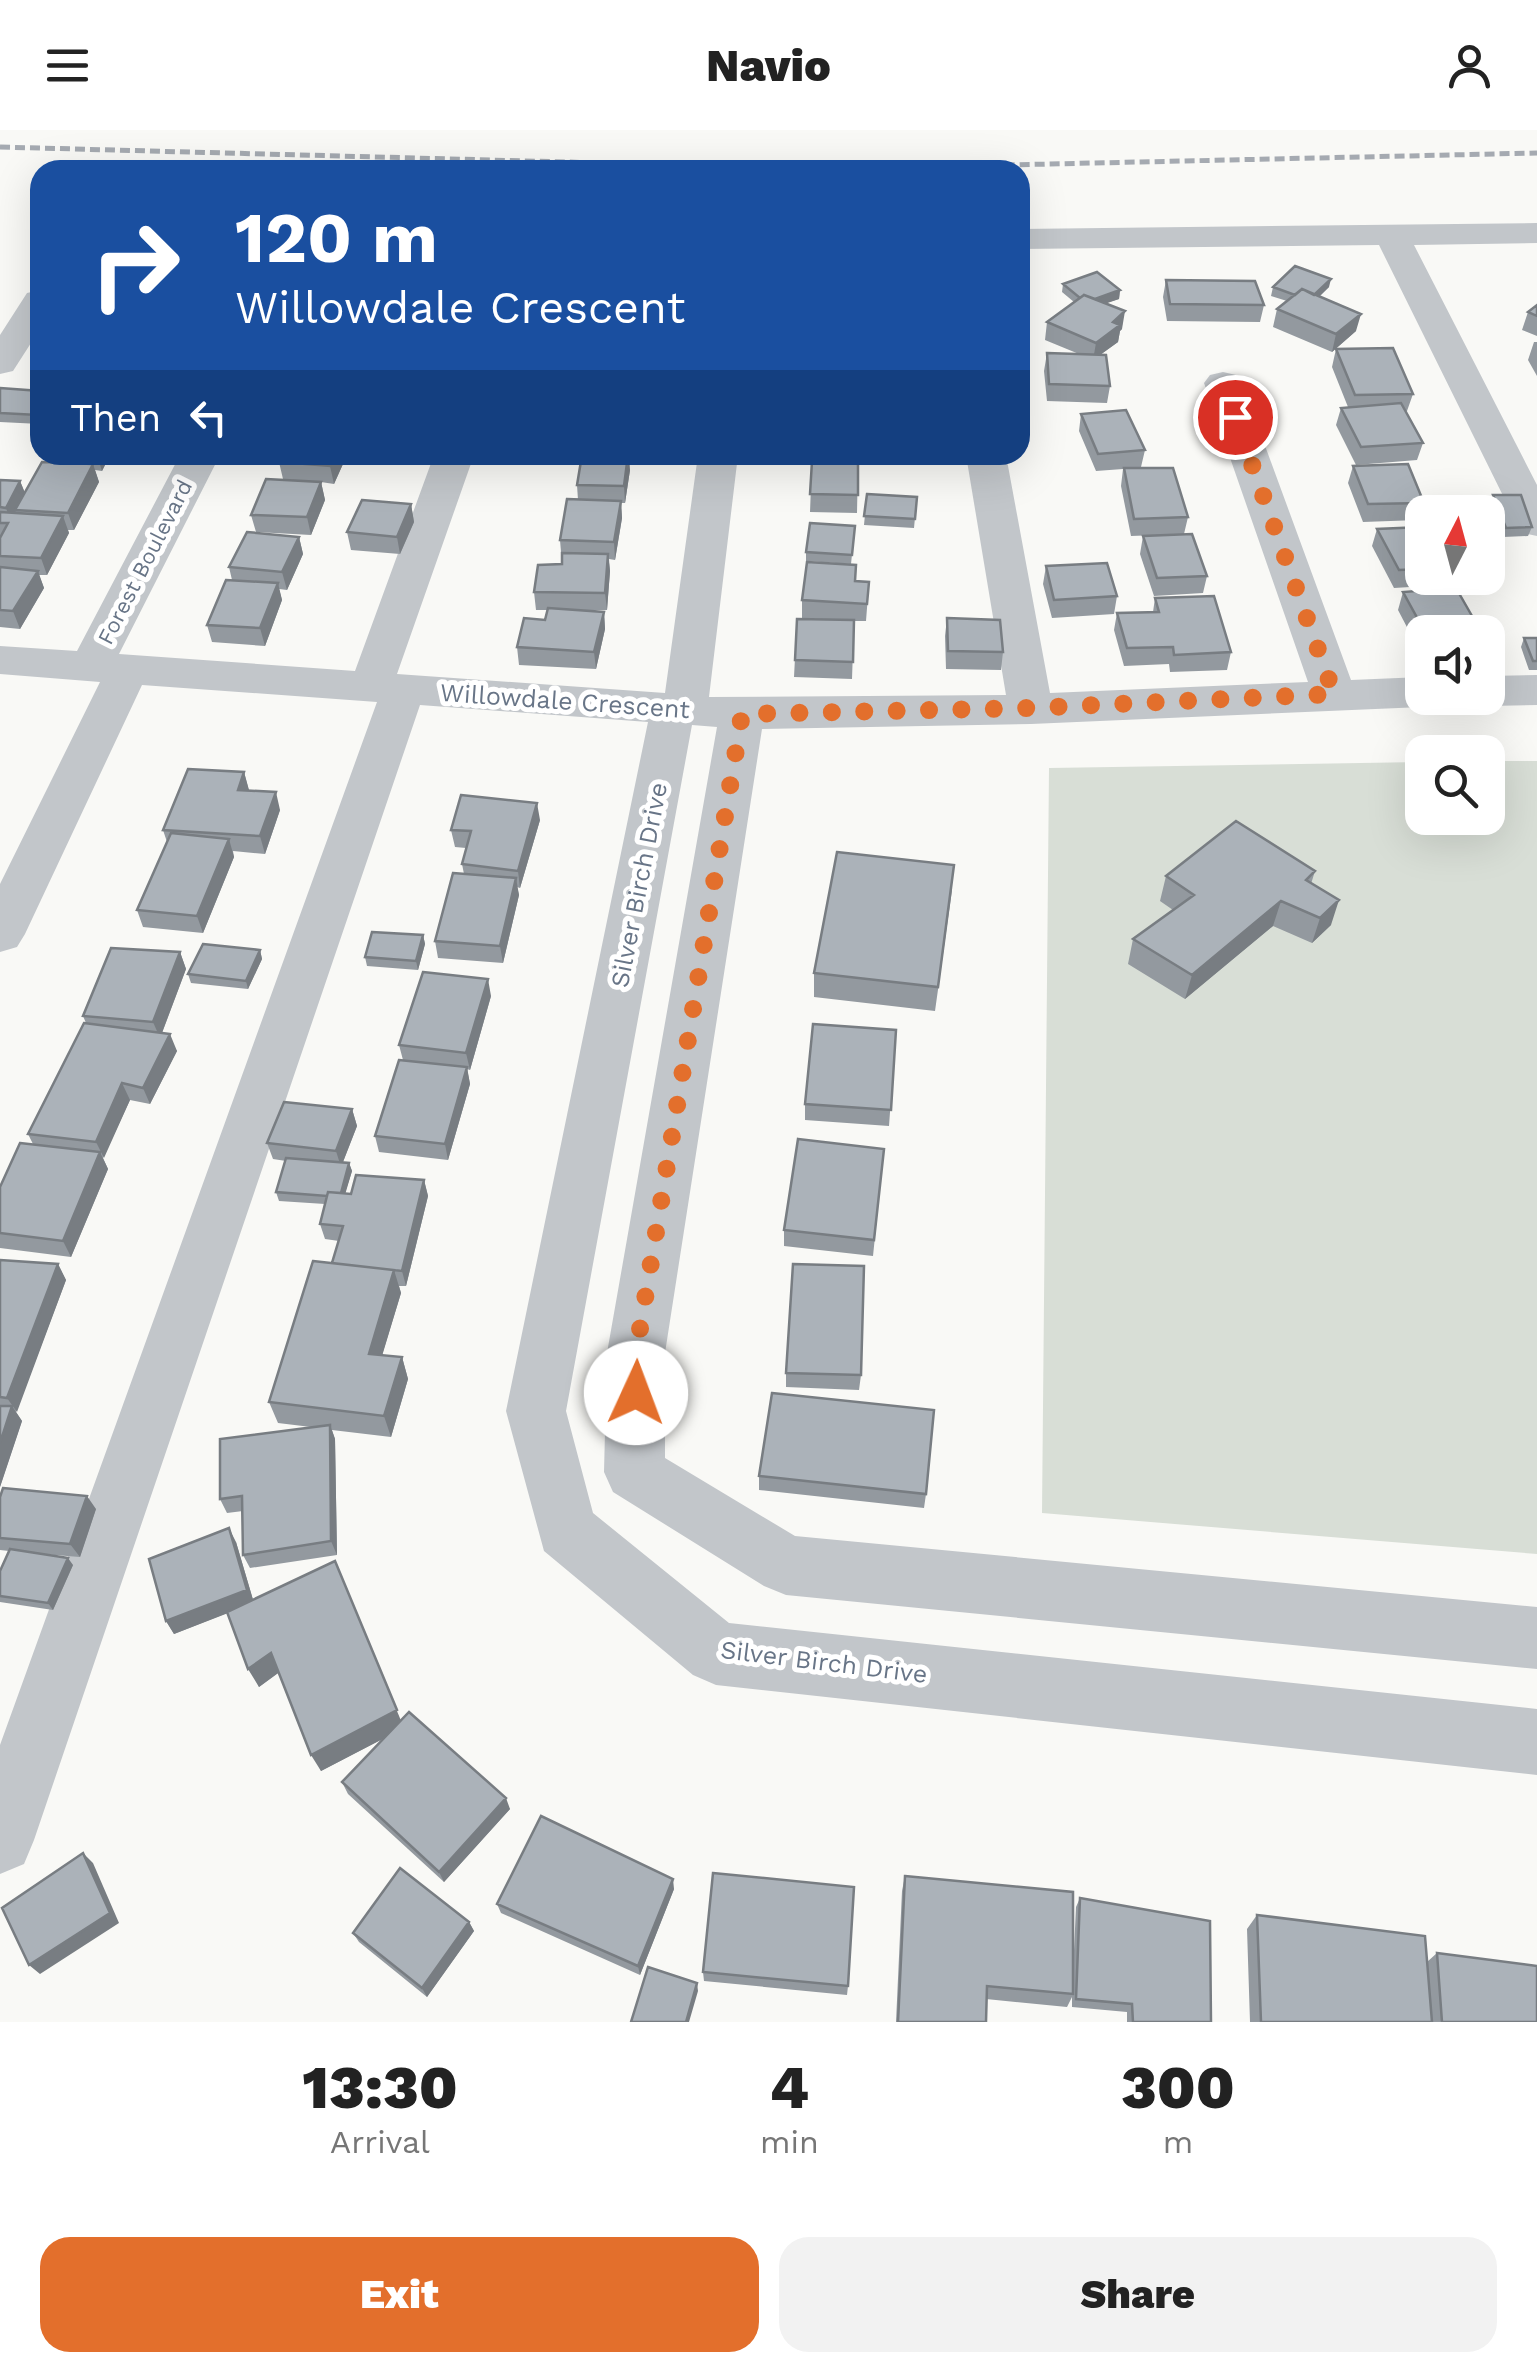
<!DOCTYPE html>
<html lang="en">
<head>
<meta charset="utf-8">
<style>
	body { margin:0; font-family:"Work Sans",sans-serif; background:#f2f2f2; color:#222; height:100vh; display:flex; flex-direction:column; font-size:38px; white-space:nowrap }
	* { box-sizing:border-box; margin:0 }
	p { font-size:32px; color:#767676 }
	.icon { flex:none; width:55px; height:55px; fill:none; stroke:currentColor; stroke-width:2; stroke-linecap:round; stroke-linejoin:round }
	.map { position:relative; height:1892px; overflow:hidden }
	.side { display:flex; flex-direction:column; background:#fff; flex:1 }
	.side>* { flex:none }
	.hud { position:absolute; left:30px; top:30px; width:1000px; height:305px; border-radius:30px; box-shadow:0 10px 40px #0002; background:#1a4fa0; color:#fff; overflow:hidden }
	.needle { width:65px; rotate:6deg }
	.tools { position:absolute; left:1405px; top:365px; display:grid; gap:20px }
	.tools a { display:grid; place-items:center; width:100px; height:100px; border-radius:20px; background:#fff; box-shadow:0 10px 40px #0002; font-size:50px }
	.pin { position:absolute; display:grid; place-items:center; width:85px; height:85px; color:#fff; margin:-42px; border:5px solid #fff; border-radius:50%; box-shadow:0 2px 10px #0007 }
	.me { position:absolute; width:110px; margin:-55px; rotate:2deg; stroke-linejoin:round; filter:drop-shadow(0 0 8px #0008) }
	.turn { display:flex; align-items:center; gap:35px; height:210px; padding:0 40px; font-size:45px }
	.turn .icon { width:130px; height:130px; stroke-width:2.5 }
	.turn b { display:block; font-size:70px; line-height:85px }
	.then { display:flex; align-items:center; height:95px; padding:0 40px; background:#0003; gap:20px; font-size:38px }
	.eta { display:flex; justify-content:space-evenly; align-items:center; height:170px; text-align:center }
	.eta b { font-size:60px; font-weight:800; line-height:70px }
	.cta { display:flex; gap:20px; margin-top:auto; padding:20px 40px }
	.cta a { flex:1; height:115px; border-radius:30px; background:#e36f2c; color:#fff; font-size:40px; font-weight:800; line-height:115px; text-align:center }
	.cta a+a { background:#f2f2f2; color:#222 }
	header { display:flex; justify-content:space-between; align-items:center; height:130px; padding:0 40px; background:#fff; font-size:45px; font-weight:800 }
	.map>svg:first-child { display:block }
</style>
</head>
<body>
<header><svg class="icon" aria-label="menu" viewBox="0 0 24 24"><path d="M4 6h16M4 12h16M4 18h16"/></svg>Navio<svg class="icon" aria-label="person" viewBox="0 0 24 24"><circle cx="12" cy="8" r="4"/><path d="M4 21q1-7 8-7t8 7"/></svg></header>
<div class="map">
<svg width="1537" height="1892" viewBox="0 0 1537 1892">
	<rect width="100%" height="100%" fill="#f9f9f6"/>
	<!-- green -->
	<path fill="#d8ded6" d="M1488 631H1537V1424L1042 1383 1049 638 1422 632V688H1488Z"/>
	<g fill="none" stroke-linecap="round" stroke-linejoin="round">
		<!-- minor -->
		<path fill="#c2c6ca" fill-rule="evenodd" d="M1537 93V113L1414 115 1537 355V406L1523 403 1517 394 1379 115 1020 119V99Z
			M40 160V199L13 241 0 244V205L27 163Z
			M1223 242 1236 245 1242 253 1351 550 1422 547V568H1441L1422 577 1031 594 762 599 665 1223V1328L795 1406 1537 1477V1539L786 1465 764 1456 613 1362 604 1342 607 1223 717 597 692 595 566 1281 593 1383 729 1493 1537 1579V1645L716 1555 693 1545 544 1421 506 1281 648 592 420 575 34 1710 24 1734 0 1744V1615L377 572 142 555 25 804 17 817 0 822V754L100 552 0 544V516L77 521 180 325H220L119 524 355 541 434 325H474L397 544 665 563 698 325H738L709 567 1006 565 966 325H1006L1050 563 1308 552 1204 253 1210 245Z
			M1537 545V575L1488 576 1470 568H1488V546Z"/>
		<!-- rail -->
		<path stroke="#a5aab1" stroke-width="5" stroke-dasharray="10 5" stroke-linecap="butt" d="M0 17 829 39 1537 23"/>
	</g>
	<!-- wall -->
	<path fill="#93999f" d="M1166 150 1264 175 1260 192 1167 191 1163 167Z
		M1063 154 1120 160 1119 169 1106 173 1122 199 1120 201 1118 212 1100 225 1110 256 1107 273 1047 271 1044 241 1047 223 1079 224 1045 210 1047 192 1074 172 1062 162Z
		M1273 157H1329L1319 167 1356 201 1332 222 1273 197 1277 179 1287 171 1271 166Z
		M1537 175V206L1522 200 1528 182Z
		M1534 212H1537V246L1528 230Z
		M1336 219 1413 264 1407 281H1405L1423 313 1417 330 1356 335 1336 295 1341 278 1348 277 1332 237Z
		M0 258 40 261V294L0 292Z
		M1081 284 1145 320 1141 337 1188 387 1184 404 1131 406 1121 356 1123 339 1096 341 1079 301Z
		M52 325H110L102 341 95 340 99 352 74 400H68L69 403 47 445H39L44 458 20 499 0 497V350L20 351 25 363 55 333Z
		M347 325 334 354 321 352 325 370 311 405 256 402 251 385 315 352 283 349 279 332Z
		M498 325H542L539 335 499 333Z
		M841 325H890L889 335 858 333 857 383 810 382 812 331 841 332Z
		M1353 336 1424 373 1418 390 1363 392 1348 353Z
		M630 340 625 373H621L622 388 615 430 609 429 610 441 607 480H577L604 482 605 499 596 539 519 535 517 517 545 490 547 480H536L534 462 562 434 560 410 578 370 577 355Z
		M867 364 917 367 914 398 864 395Z
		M1493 365 1532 397 1528 406 1503 407 1490 374Z
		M411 374 414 392 400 424 351 420 347 402Z
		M855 396 851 434 806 431V422Z
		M1422 397V448H1445L1442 455 1394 458 1372 416 1377 399Z
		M1143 406 1207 446 1203 463 1154 466 1140 424Z
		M299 407 303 424 287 460 279 459 282 470 265 516 212 512 207 495 232 450 229 437Z
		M856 435 855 451 869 452 866 491H854L852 549 794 547 797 489 841 490 802 488V470Z
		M1046 436 1117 466 1114 484 1052 488 1043 454Z
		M1403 462 1480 500 1479 502H1422V522H1420L1398 480Z
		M1155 468 1231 522 1227 540 1170 542 1169 534 1124 536 1114 500 1117 483 1153 482Z
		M947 488 1003 522 1001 540 946 539 945 506Z
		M1524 508H1537V540H1529L1521 517Z
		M244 642 249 661 280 680 265 724 233 721 234 727 203 803 143 797 137 780 167 712 163 700Z
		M540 690 520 758 517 757 519 765 503 833 438 828 435 811 464 744 462 734 466 718 455 717 451 700Z
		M1315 741 1311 754 1331 795 1312 813 1273 796 1185 869 1128 834 1133 809 1173 780 1160 771 1166 746Z
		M952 760 935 881 814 867V843Z
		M423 805 425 814 418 840 367 836 365 827Z
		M260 820 262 829 248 859 191 853 188 844Z
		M180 822 186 839 162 903 177 921 150 974 130 970 103 1028 108 1039 71 1127 0 1118V1057L33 1014 28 1004 86 893 83 886Z
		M491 866 470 940 467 939 470 954 448 1030 379 1022 375 1006 403 930 399 915Z
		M896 900 889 996 805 990V974Z
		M352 979 357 996 343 1032 349 1033 352 1041 345 1063 351 1064 424 1050 428 1066 406 1156H399L401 1163 382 1225 402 1227 408 1249 391 1307 332 1300 335 1309 337 1425 250 1438 243 1425V1381L227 1383 220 1369 311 1297 278 1293 269 1272 332 1133 339 1111 325 1109 320 1094 325 1074 279 1071 276 1062 286 1031 273 1029 267 1013Z
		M884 1019 873 1126 784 1116V1100Z
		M0 1130 58 1134 66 1150 16 1282 22 1291 0 1357Z
		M786 1243 861 1245 859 1260 786 1257Z
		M759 1346 926 1364 924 1378 759 1360Z
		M0 1367 96 1379 80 1427 41 1424 73 1435 53 1480 0 1472V1441L9 1421 0 1420Z
		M236 1412 253 1470 510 1679 444 1752 348 1664 342 1652 384 1608 321 1641 279 1542 259 1557 227 1483 174 1504 166 1491Z
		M905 1746 1073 1842 1076 1777 1080 1768 1211 1892H1127V1882L1072 1877V1867L1067 1877 986 1869V1892H896L902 1761Z
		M674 1759 640 1845 501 1783 497 1774Z
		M1257 1785 1427 1832 1437 1823 1537 1892H1250L1247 1799Z
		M469 1792 474 1801 427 1867 359 1812 353 1803Z
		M703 1842 848 1856 847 1865 704 1851Z"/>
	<!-- shaded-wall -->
	<path fill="#787d82" d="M1331 149 1329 157 1307 178 1309 169Z
		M1120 160 1119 169 1084 181 1086 172Z
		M1125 181 1122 199 1120 201 1118 212 1093 230 1096 213 1113 192Z
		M1361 184 1356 201 1332 222 1336 204Z
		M97 325H110L102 341Z
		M335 325H347L334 354 330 336Z
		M629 325 630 340 625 373 624 356Z
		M93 334 99 352 74 400 68 383Z
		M20 351 27 368 15 380 17 385 12 395 6 378Z
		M321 352 325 370 311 405 307 387Z
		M621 371 622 388 615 430 614 412Z
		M411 374 414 392 400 424 397 407Z
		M63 386 69 403 47 445 41 428Z
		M299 407 303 424 287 460 282 442Z
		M608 424 610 441 607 480 605 463Z
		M38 441 44 458 20 499 13 481Z
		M278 453 282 470 265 516 260 498Z
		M604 482 605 499 596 539 594 522Z
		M244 642 249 660 243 677 238 660Z
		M276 662 280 680 265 724 260 706Z
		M537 673 540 690 520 758 518 741Z
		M229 709 234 727 203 803 197 786Z
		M516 748 519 765 503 833 500 816Z
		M1339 770 1331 795 1312 813 1320 788Z
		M1281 771 1273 796 1185 869 1192 845Z
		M423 805 425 814 418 840 416 831Z
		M260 820 262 829 248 859 246 851Z
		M180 822 186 839 160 908 153 892Z
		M488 849 491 866 470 940 466 923Z
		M170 904 177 921 150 974 143 958Z
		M467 937 470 954 448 1030 445 1014Z
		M122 953 130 970 104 1028 96 1012Z
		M352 979 357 996 341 1037 336 1021Z
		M100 1022 108 1039 71 1127 63 1111Z
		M349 1033 352 1041 342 1075 340 1067Z
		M424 1050 428 1066 406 1156 402 1141Z
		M58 1134 66 1150 17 1282 7 1268Z
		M394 1140 401 1163 376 1246 369 1224Z
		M402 1227 408 1249 391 1307 384 1286Z
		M12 1276 22 1291 0 1357V1313Z
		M330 1295 335 1309 337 1425 331 1411Z
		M87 1366 96 1379 80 1427 70 1414Z
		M229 1398 236 1412 254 1473 174 1504 166 1491Z
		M68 1428 73 1435 53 1480 48 1473Z
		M335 1431 404 1598 321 1641 311 1625Z
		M271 1523 281 1541 259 1557 248 1539Z
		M506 1668 510 1679 444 1752 439 1742Z
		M83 1723 93 1733 119 1793 40 1844 29 1835Z
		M673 1749 674 1759 640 1845 638 1836Z
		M469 1792 474 1801 427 1867 422 1858Z
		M697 1853 698 1861 689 1892H686Z"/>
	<!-- building -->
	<path fill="#abb2b9" stroke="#787d82" stroke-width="2.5" d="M1295 136 1331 149 1314 165 1302 159 1295 165 1273 157Z
		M1097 142 1120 160 1095 169 1084 165 1080 168 1063 154Z
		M1166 150 1255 151 1264 175 1170 174Z
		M1302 159 1361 184 1336 204 1277 179Z
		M1084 165 1125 181 1113 192 1120 195 1096 213 1047 192Z
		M1537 175V186L1528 182Z
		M1393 218 1413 264 1355 265 1336 219Z
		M1047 223 1106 225 1110 256 1049 254Z
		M0 258 40 261V282L38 285 0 283Z
		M1401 273 1423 313 1361 317 1341 278Z
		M1126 280 1145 320 1098 324 1081 284Z
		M283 325H335L330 336 279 332Z
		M582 325H628L624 356 577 355Z
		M812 331 858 332V365L810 364Z
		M42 332 93 334 68 383 15 380Z
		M1408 334 1424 373 1368 374 1353 336Z
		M1124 338H1173L1188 387 1134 389Z
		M266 349 321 352 307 387 251 385Z
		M0 350 20 351 6 378 0 377Z
		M867 364 917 367 915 389 864 386Z
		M1493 365H1521L1532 397 1506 398Z
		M567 369 621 371 614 412 560 410Z
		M362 370 411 374 397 407 347 402Z
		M0 382 63 386 41 428 0 426V408L8 393H0Z
		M810 393 855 396 852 425 806 422Z
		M1422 397V439L1399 440 1377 399Z
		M247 402 299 407 282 442 229 437Z
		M1192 404 1207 446 1157 448 1143 406Z
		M562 423 608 424 605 463 534 462 538 435 562 434Z
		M807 432 856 435 855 451 869 452 867 474 802 470Z
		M1107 433 1117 466 1054 470 1046 436Z
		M0 437 38 441 13 481 0 480Z
		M226 450 278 453 260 498 207 495Z
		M1456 458 1480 500 1425 502 1403 462Z
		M1214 466 1231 522 1174 525 1173 517 1127 518 1117 483 1159 482 1155 468Z
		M548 478 604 482 594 522 517 517 524 488 545 490Z
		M947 488 1000 490 1003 522 948 521Z
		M797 489 854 490 853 532 795 530Z
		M1524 508H1537V531H1533Z
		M188 639 244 642 238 660 276 662 260 706 163 700Z
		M461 665 537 673 518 741 462 734 471 701 451 700Z
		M1236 691 1315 741 1306 750 1339 770 1320 788 1281 771 1192 845 1133 809 1194 765 1166 746Z
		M171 703 229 709 197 786 137 780Z
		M837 722 954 735 938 857 814 843Z
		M453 743 516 748 500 816 435 811Z
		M372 802 423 805 416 831 365 827Z
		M203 814 260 820 246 851 188 844Z
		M111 818 180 822 153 892 83 886Z
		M423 842 488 849 466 923 399 915Z
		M84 893 170 904 143 958 122 953 96 1012 28 1004Z
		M813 894 896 900 891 980 805 974Z
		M399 930 467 937 445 1014 375 1006Z
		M284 972 352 979 336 1021 267 1013Z
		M798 1009 884 1019 874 1110 784 1100Z
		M20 1013 100 1022 63 1111 0 1103V1057Z
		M286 1028 349 1033 341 1063 328 1062 327 1066 276 1062Z
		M356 1045 424 1050 402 1141 332 1133 343 1096 320 1094 328 1062 351 1064Z
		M0 1130 58 1134 7 1268 0 1267Z
		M313 1131 394 1140 369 1224 402 1227 384 1286 269 1272Z
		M793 1134 864 1136 861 1245 786 1243Z
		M772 1263 934 1280 926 1364 759 1346Z
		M0 1276H12L0 1313Z
		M330 1295 331 1411 243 1425 242 1366 220 1369V1309Z
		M3 1358 87 1366 70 1414 0 1408V1367Z
		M229 1398 247 1460 166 1491 149 1429Z
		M10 1419 68 1428 48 1473 0 1466V1441Z
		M335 1431 397 1580 311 1625 271 1523 248 1539 227 1482Z
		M409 1582 506 1668 439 1742 342 1652Z
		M541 1686 673 1749 638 1836 497 1774Z
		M83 1723 110 1783 29 1835 2 1778Z
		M400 1738 469 1792 422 1858 353 1803Z
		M713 1743 854 1757 848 1856 703 1842Z
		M905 1746 1073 1762V1864L987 1856 986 1892H898Z
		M1080 1768 1210 1791 1211 1892H1133L1132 1874 1076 1869Z
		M1257 1785 1425 1806 1432 1892H1261Z
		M1437 1823 1537 1836V1892H1442Z
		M648 1837 697 1853 686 1892H631Z"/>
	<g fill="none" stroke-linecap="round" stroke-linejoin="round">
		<!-- route -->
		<path stroke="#e36f2c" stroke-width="18" stroke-dasharray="0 32.4" d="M636 1263V1223L742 584 1031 578 1334 564 1235 287"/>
	</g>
	<g text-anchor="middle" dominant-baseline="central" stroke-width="10" stroke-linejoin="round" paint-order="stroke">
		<!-- far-street labels -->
		<g font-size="22" fill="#687587" stroke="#fff">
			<text transform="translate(145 432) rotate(-63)">Forest Boulevard</text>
		</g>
		<!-- street labels -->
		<g font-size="25" fill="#687587" stroke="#fff">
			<text transform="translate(565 571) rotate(4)">Willowdale Crescent</text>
			<text transform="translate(639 755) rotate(-79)">Silver Birch Drive</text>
			<text transform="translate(824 1532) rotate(7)">Silver Birch Drive</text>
		</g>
	</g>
</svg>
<div class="tools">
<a><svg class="needle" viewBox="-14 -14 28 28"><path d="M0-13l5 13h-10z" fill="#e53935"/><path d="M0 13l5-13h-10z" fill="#767676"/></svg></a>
<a><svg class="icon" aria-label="sound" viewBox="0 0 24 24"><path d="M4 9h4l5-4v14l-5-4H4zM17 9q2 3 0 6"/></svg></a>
<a><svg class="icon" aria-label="search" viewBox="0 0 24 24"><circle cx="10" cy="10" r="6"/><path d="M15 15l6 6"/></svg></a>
</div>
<div class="pin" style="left:1235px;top:287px;background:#d93025"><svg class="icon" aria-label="arrive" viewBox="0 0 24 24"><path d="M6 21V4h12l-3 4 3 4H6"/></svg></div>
<svg class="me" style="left:636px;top:1263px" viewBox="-20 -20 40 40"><circle r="19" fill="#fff"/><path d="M0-13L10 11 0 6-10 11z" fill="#e36f2c"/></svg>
<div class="hud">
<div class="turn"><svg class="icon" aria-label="right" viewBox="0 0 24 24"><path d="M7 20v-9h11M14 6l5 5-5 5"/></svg><div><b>120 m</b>Willowdale Crescent</div></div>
<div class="then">Then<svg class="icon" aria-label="left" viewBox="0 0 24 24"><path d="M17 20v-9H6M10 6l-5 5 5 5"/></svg></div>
</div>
</div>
<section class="side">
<div class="eta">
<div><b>13:30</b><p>Arrival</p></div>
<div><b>4</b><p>min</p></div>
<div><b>300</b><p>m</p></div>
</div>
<div class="cta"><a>Exit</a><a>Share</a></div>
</section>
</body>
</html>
